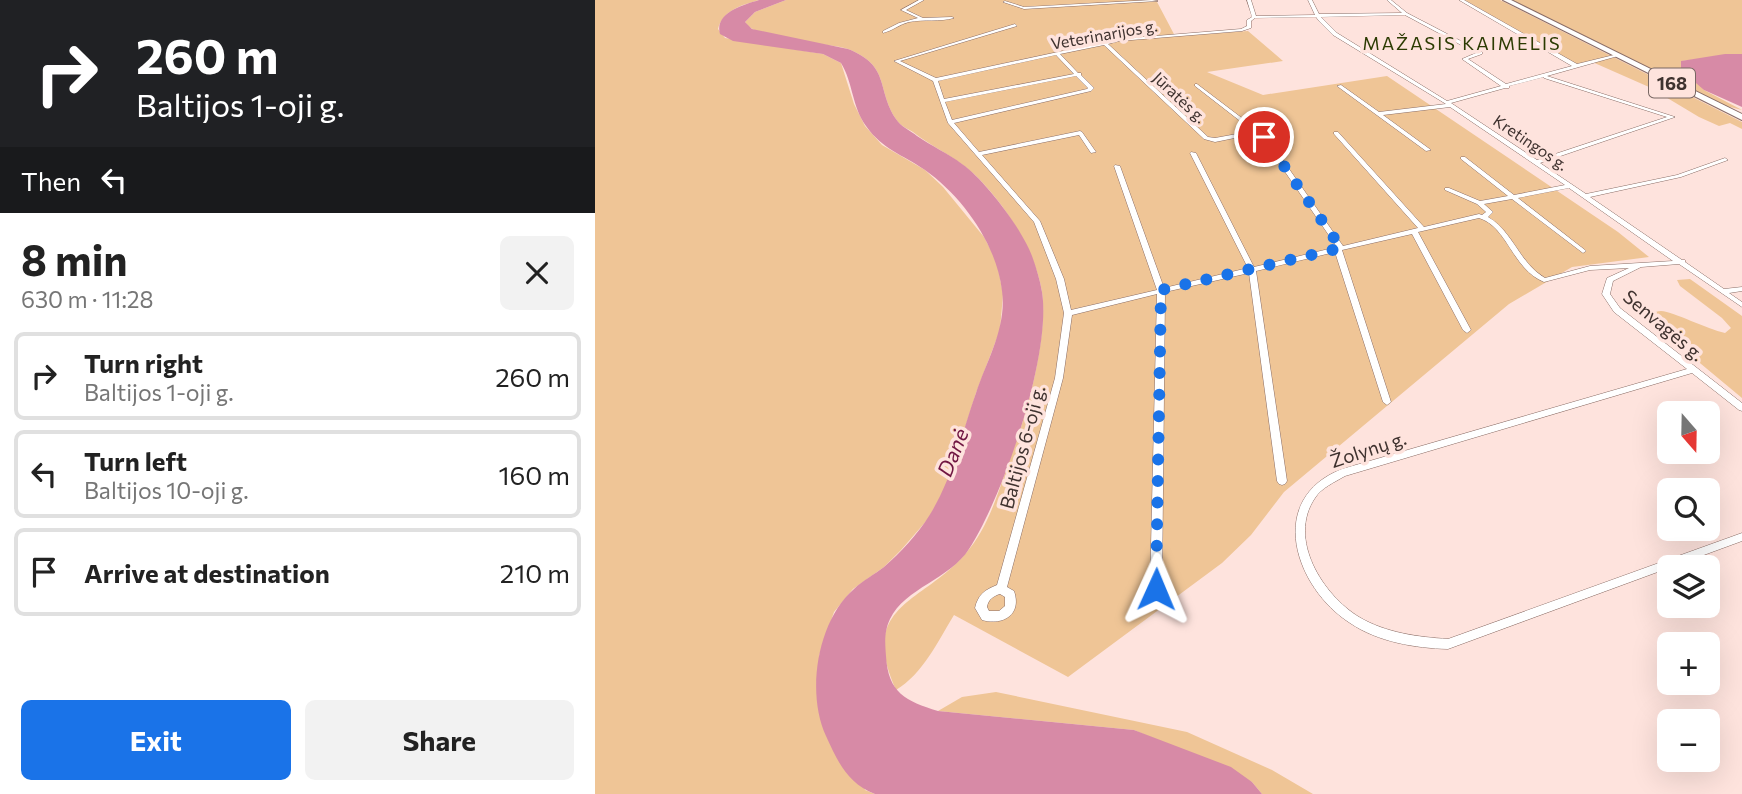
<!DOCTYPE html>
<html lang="en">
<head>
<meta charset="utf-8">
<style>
	body { margin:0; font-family:Commissioner,sans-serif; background:#f2f2f2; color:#222; height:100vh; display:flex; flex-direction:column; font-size:26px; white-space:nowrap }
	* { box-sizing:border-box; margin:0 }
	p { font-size:23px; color:#767676 }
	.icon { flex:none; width:38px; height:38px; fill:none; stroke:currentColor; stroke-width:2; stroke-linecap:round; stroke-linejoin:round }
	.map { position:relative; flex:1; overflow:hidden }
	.details { display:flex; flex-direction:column; background:#fff; width:595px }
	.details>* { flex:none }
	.banner { background:#202124; color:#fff; overflow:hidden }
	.needle { width:46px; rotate:160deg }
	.tools { position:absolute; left:1062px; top:401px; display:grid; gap:14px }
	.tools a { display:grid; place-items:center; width:63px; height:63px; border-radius:10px; background:#fff; box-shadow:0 7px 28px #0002; font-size:35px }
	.pin { position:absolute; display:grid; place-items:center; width:60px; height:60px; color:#fff; margin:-30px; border:4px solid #fff; border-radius:50%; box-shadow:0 2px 7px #0007 }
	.me { position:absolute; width:77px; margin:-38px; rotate:1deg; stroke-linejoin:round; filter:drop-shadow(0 0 5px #0008) }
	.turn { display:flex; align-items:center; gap:24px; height:147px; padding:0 21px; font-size:32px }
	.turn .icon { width:91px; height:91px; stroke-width:2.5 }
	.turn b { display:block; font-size:49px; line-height:60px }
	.then { display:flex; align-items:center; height:66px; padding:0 21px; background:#0003; gap:14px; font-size:26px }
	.round { display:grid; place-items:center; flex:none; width:74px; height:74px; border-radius:10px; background:#f2f2f2 }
	.headline { display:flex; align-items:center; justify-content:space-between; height:119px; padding:0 21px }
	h1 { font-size:42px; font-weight:700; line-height:52px }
	.cta { display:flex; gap:14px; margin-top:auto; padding:14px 21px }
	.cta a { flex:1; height:80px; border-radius:10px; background:#1a73e8; color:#fff; font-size:28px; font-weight:700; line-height:80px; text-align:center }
	.cta a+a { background:#f2f2f2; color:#222 }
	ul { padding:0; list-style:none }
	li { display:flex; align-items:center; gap:21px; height:88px; margin:0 14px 10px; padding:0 7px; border:4px solid #e0e0e0; border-radius:10px }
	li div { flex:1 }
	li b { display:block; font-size:26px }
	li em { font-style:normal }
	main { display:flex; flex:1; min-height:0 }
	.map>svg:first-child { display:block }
</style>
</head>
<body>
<main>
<section class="details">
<div class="banner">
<div class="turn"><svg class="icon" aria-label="right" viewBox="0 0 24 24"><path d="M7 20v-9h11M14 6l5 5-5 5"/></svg><div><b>260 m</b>Baltijos 1-oji g.</div></div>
<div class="then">Then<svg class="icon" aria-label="left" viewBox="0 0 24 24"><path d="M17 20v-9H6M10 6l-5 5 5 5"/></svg></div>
</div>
<div class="headline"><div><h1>8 min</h1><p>630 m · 11:28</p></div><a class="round"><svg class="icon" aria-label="close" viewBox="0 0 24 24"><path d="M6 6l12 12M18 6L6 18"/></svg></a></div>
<ul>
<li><svg class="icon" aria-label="right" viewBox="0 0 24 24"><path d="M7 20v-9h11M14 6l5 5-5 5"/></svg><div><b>Turn right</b><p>Baltijos 1-oji g.</p></div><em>260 m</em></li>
<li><svg class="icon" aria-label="left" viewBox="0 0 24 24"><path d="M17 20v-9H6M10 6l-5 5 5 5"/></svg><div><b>Turn left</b><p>Baltijos 10-oji g.</p></div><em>160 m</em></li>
<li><svg class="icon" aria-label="arrive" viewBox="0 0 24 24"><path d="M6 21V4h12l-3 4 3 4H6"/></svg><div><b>Arrive at destination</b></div><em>210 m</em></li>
</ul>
<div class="cta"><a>Exit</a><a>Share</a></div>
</section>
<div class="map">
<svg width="1147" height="794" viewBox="0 0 1147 794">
	<rect width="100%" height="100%" fill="#fee3dd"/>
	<!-- green -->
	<path fill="#efc596" d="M0 0H164C147 5 128 10 123 29L130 38 228 54 246 63 259 104 270 126 287 145 330 170 348 187 389 237 402 262 408 294 405 330 381 393 352 485 333 519 306 550 289 567 258 589 239 612 224 656 270 790 280 794H0Z
		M191 0H561L580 36 653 31 688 61 612 72 668 95 792 76 1023 232 1054 257 977 267 914 304 689 492 656 535 627 563 473 677 359 615C343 641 328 674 301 690 262 604 328 604 371 553 396 525 406 482 419 447 434 409 453 332 447 292 441 252 408 201 379 174 361 157 337 147 318 132 313 129 304 125 301 119 281 89 296 66 253 49 230 42 161 41 150 22L160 12Z
		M870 0H905L1141 119 1147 122V129L1135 123 1124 126 1104 117 1054 87 995 61 981 65Z
		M917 0H1147V54L1087 61 1109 90 1147 110 1131 106Z
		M1095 279 1147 316V398L1052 319C1056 315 1059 311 1066 311 1079 312 1112 329 1130 333L1136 328 1127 318 1085 286 1082 280Z
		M401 692 592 732 677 770 718 794H667L657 782 539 730 343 711 367 697Z"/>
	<!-- water -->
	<path fill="#d78aa6" d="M164 0H191L160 12 150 22 157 29 253 49C296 66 281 89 301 119 305 126 316 131 322 136 336 146 353 153 367 164 390 180 427 229 437 256 441 267 445 280 447 292 457 354 408 497 374 549 355 579 310 588 295 619 289 632 290 642 291 656 293 693 311 701 343 711L539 730 636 767 657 782 667 794H280C252 783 243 762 231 736 211 693 222 621 259 589 268 580 279 575 289 567 305 553 323 534 334 516 358 478 366 435 381 393 392 360 412 327 407 291 402 245 368 197 330 170 307 154 288 150 271 126 257 107 258 82 246 63L228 54 138 41 125 34C119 13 148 5 164 0Z
		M1130 54H1147V107L1109 90 1086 70V61Z"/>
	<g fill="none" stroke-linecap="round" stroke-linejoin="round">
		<defs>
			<path id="street" d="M324 0H329L311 10 328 18 357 17 359 18C345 22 329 19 314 22 305 24 297 31 288 33V31L304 23 323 18 306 10Z
				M557 0 563 1 429 9 408 2 410 1 429 7Z
				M652 0H656L661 16 720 15 713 0H717L724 14 807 13 792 0H796L812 13 887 52V54L873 59 911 84 977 66 864 0H869L982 64 1023 54V56L952 76 1080 117 945 163 991 194 1082 175 1130 158 1133 160 1086 177 995 197 1087 260H1090V262L1129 289 1147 287V291L1134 293 1147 302V307L1084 264 1046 267 1018 281 1015 294 1025 308 1147 403V411L1144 410 1097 373 750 476C740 482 726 488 720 498 692 539 728 595 764 617 791 633 823 637 853 639L1147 533V541L853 649C820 648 783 642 755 623 700 588 670 499 747 469L1092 369 1019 312 1007 294 1012 278 1034 268 995 270 949 282C917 269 913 227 884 218L823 232 876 330 872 333 868 330 817 234 747 250 796 402 792 405 788 402 740 252 661 271 692 481 690 484 687 485 684 484 682 481 654 273 570 292 567 589 565 592 561 594 557 592 555 589 562 294 477 315 468 378 412 587 419 591C427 614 409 626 387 620L380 608C383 595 389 590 402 585L460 378 469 313 461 279 439 222 353 123 338 81 299 61 420 24 422 26 305 61 341 78 524 39 646 29 652 26V20L657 17ZM810 15 881 53 867 59 906 86 852 101 742 33 726 17ZM721 17 724 21 738 35 851 104 784 112 746 85 742 86 831 151 836 150 788 115 855 107 970 185 919 195 870 157H866V159L913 196 885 201 854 188H850V190L882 204 891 212 887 215 884 214 829 227 743 132H739V134L823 228 748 246 671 136H667L666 137 742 247 659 267 601 153 596 152 595 153 653 268 569 288 525 166 520 165 519 166 562 290 476 310 469 279 445 221 387 155 484 135 496 153 501 152 487 132 485 131 384 152 359 123 496 91 499 88 486 75V73H483L465 54 509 45 609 139 620 142 664 133V131L602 84H600V86L658 131 620 138 613 137 513 44 524 41 647 31 656 28V21L660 18ZM461 55 479 74 349 99 343 81ZM481 76 493 88 492 89 357 120 350 102ZM949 77V78L1072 117 942 160 856 103 910 88H914V86ZM974 188 1078 261 995 266 950 278C924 263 918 231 893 217L898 212 889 204 917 199 988 253 991 251 990 250 923 198ZM405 594 410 597V606L404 611H394L392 607C393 600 398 596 405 594Z"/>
			<path id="primary" d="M908 0H916L1147 114V120Z"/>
		</defs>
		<!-- street casing -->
		<use href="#street" stroke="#8a6d66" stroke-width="1"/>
		<!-- primary casing -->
		<use href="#primary" stroke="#8a6d66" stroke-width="2"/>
		<!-- street -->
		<use href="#street" fill="#fff" fill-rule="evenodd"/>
		<!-- primary -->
		<use href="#primary" fill="#fff" fill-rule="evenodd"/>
	</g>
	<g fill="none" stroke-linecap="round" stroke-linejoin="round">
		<!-- route -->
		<path stroke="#1a73e8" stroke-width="12" stroke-dasharray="0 21.6" d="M561 589 566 290 746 248 669 137"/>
	</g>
	<g text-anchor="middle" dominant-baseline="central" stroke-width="7" stroke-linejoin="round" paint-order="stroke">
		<!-- far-street labels -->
		<g font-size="16" fill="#3f322f" stroke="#fee3dd">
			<text transform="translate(509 34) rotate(-10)">Veterinarijos g.</text>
			<text transform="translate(585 97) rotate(43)">Jūratės g.</text>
			<text transform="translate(936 142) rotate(34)">Kretingos g.</text>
		</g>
		<!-- far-neighbourhood labels -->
		<g font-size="18" letter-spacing="2" fill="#2c3b02" stroke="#fee3dd">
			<text x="867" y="43">MAŽASIS KAIMELIS</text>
		</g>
		<!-- shield labels -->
		<rect fill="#fee3dd" stroke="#786763" stroke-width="2" x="1054" y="68.5" width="46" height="29" rx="5"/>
		<g font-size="18" font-weight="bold" fill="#3f322f">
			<text x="1077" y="83">168</text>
		</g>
		<!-- street labels -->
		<g font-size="19" fill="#3f322f" stroke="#fee3dd">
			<text transform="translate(1069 325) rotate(40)">Senvagės g.</text>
			<text transform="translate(427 447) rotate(-75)">Baltijos 6-oji g.</text>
			<text transform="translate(773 449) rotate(-18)">Žolynų g.</text>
		</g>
		<!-- water labels -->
		<g font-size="21" font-style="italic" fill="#701542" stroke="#fee3dd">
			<text transform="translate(357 452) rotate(-68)">Danė</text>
		</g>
	</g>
</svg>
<div class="tools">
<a><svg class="needle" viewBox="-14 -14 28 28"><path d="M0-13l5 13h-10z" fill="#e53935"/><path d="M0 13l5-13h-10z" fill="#767676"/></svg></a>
<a><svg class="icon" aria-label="search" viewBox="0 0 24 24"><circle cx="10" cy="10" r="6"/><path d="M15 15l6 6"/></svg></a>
<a><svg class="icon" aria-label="layers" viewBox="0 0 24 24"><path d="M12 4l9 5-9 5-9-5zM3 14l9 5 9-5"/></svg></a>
<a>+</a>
<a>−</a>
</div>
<div class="pin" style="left:669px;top:137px;background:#d93025"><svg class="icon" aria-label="arrive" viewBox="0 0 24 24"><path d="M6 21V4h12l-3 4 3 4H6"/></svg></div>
<svg class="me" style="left:561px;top:589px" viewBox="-20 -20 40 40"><path d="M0-17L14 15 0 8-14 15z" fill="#1a73e8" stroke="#fff" stroke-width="4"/></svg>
</div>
</main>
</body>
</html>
